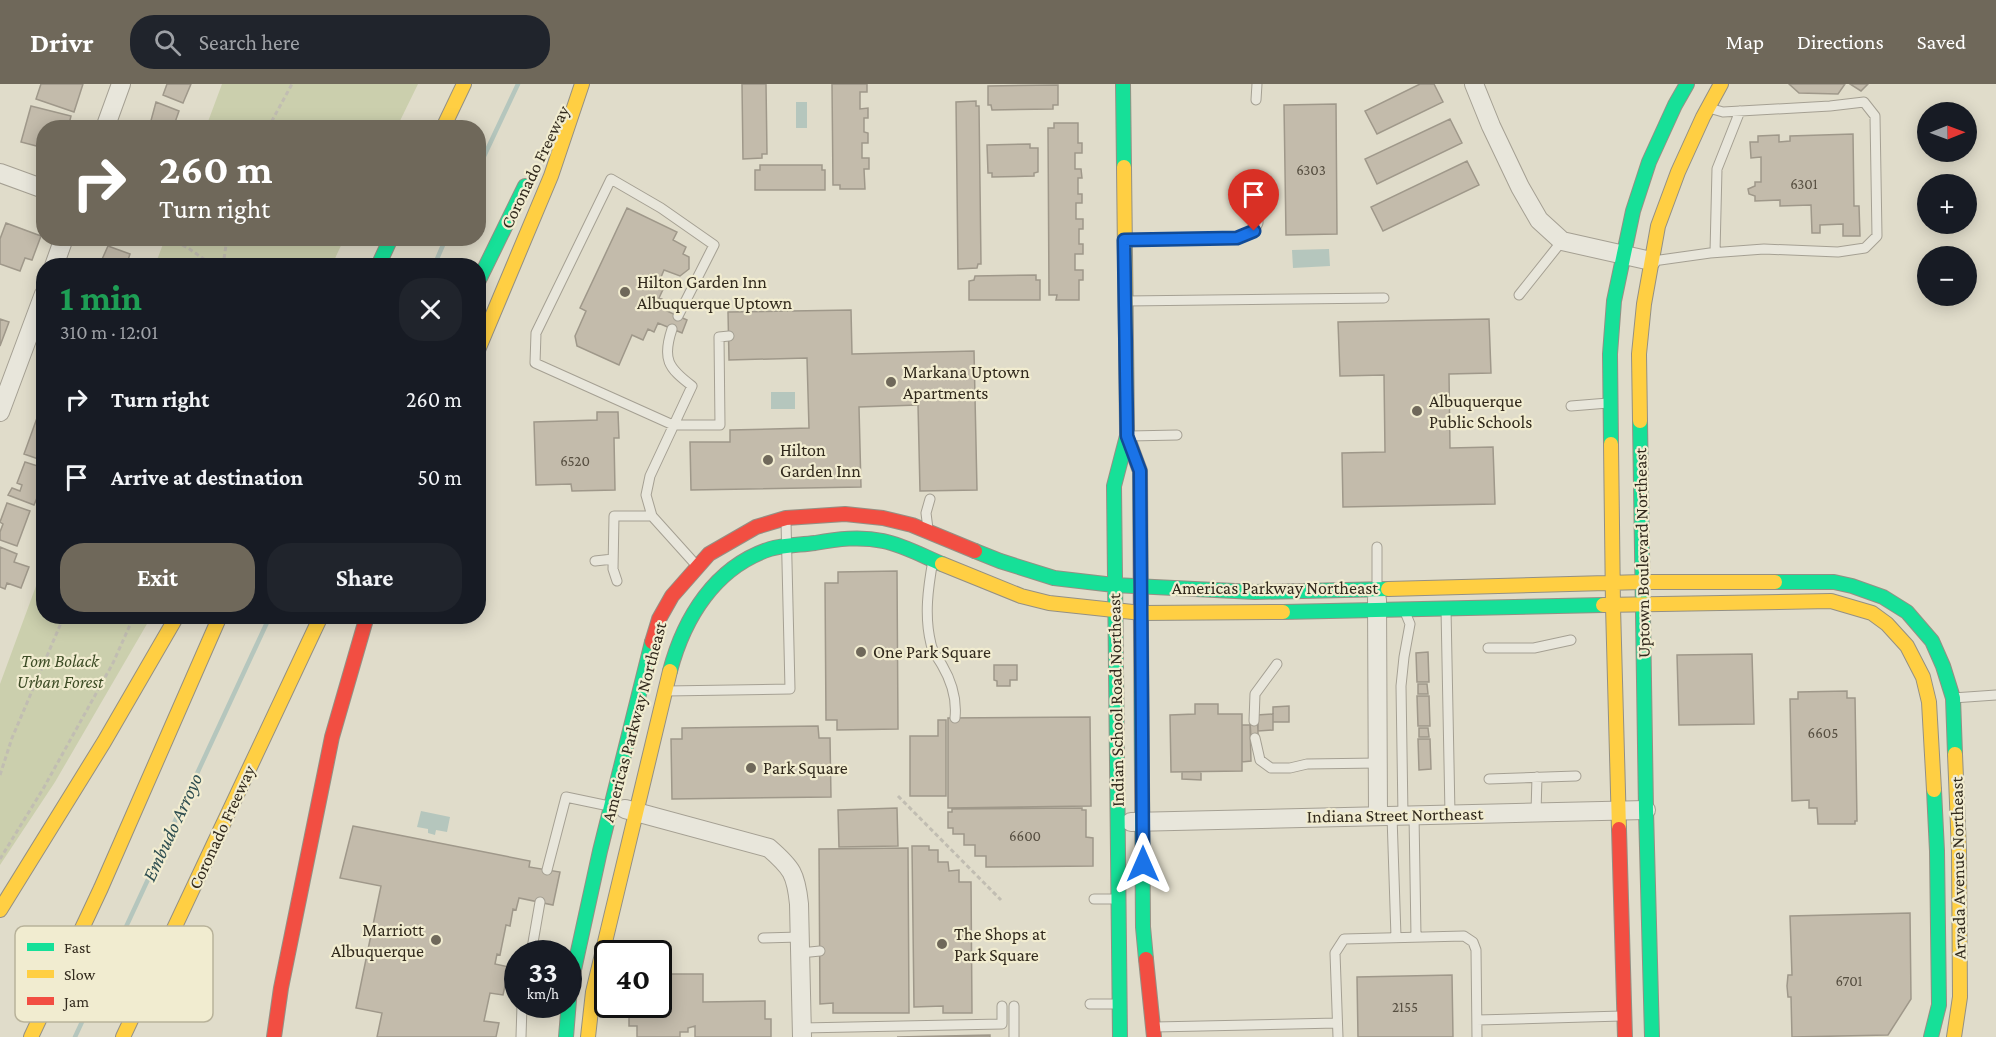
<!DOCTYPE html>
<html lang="en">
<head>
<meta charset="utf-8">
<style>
	body { margin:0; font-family:"Crimson Pro",serif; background:#20242c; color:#f1f3f6; height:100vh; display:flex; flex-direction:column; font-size:22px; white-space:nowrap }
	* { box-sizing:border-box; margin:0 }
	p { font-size:20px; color:#9ea1a6 }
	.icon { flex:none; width:33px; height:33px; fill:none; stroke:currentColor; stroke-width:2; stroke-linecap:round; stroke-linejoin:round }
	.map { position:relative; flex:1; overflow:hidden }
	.side { position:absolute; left:36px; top:174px; width:450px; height:366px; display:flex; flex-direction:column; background:#171b24; border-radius:24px; box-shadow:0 3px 15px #0003 }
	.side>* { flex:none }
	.hud { position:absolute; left:36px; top:36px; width:450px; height:126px; border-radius:24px; box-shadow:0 3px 15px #0003; background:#6f685a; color:#fff; overflow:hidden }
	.needle { width:39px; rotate:89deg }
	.buttons { position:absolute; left:1917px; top:18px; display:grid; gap:12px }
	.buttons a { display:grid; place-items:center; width:60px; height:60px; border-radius:50%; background:#171b24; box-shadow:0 3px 15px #0003; font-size:30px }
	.speed { position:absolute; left:504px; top:856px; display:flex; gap:12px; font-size:30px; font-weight:700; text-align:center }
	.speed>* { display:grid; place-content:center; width:78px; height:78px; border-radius:50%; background:#171b24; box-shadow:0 3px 15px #0003; line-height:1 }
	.speed small { font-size:15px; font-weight:400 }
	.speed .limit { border:3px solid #111; border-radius:9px; background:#fff; color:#111 }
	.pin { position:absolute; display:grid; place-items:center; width:51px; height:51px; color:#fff; margin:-62px -26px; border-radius:50% 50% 50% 0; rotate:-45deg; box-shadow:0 0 6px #0007 }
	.pin .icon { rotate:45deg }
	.me { position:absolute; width:66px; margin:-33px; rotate:0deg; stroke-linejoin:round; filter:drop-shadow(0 0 4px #0008) }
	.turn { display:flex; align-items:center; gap:21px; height:126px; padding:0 24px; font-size:27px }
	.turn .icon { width:78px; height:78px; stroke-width:2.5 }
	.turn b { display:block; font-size:42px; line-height:51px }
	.round { display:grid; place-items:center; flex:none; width:63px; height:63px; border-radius:24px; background:#20242c }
	.summary { display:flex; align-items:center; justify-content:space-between; height:102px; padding:0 24px }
	h1 { font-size:36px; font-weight:700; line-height:45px; color:#1e9e55 }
	.action { display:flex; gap:12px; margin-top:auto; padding:12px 24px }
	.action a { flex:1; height:69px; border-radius:24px; background:#6f685a; color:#fff; font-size:24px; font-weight:700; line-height:69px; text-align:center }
	.action a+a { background:#20242c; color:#f1f3f6 }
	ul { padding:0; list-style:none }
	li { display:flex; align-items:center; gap:18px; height:78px; padding:0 24px }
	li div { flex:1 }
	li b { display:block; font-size:22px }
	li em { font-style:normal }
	header { display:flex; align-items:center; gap:36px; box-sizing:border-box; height:84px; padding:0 30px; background:#6f685a; color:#fff }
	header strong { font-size:28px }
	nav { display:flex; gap:33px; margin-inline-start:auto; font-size:21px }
	.search { width:420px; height:54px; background:#20242c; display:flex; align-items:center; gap:15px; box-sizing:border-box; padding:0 21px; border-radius:24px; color:#9ea1a6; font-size:22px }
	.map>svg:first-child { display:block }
</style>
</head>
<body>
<header>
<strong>Drivr</strong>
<div class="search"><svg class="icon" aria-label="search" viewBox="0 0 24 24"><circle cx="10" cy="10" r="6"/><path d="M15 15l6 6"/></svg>Search here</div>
<nav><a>Map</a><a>Directions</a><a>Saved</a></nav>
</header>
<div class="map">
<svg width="1996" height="953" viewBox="0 0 1996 953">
	<rect width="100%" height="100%" fill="#e0dcca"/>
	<!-- green -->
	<path fill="#cbcfad" d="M222 0H418L397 43H206Z
		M165 155V154L344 155 332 181H155Z
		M43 483 44 532 151 533 55 698 0 781V600Z"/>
	<!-- water -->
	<path fill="#b5c6bd" d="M796 18H807V44H796Z
		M1329 165 1330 182 1293 184 1292 166Z
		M771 308H795V325H771Z
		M421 727 450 733 447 748 436 746 435 751 428 749V745L417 743Z"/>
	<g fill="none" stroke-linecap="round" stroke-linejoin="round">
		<!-- stream -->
		<path stroke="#b5c6bd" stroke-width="4.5" d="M478 85 518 0
			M434 182 446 154
			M75 953 270 532"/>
	</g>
	<!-- building -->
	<path fill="#c3bbab" stroke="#9f988a" stroke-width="1.5" d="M41 0H83L74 28 36 15Z
		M167 0H191L183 19 163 11Z
		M742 0H766L767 70H762V74L743 75Z
		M832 0H867V8H860V25L868 24V34H864V48L868 49V59H862V74H869V85H864L865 105H840V101H833Z
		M1420 0H1434L1443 18 1377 50 1365 27Z
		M1789 0H1845L1838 10 1799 9Z
		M1850 0H1868L1861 7Z
		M1058 1V21H1053V25L992 26 991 21H988V2Z
		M976 17V22H979L981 180H978L977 184 958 185 956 18Z
		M156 18 179 27 173 44H149Z
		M1336 20 1337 150 1286 151 1284 21Z
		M31 22 71 32 68 44H44V64L21 58Z
		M1450 35 1462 59 1377 100 1365 75Z
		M1054 39H1078V59H1082V69H1075V85H1081L1082 94H1078V110H1082V119H1076V135H1083V145H1079V160H1083V170H1075V186H1083V196H1079V216H1056L1057 211H1049L1048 44H1054Z
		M1853 50 1854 122H1859L1860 152H1843V140L1820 141V149H1812L1811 121 1780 122V116L1755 117V112L1749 110 1748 105 1755 102V98H1761V73L1751 74 1750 58H1758V52L1779 51V58L1790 57V52Z
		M1030 60V64H1038V88L1034 89V92L992 93V89H988L987 61Z
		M1467 77 1479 101 1383 147 1371 123Z
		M760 81H822V86H825V106H755V86H760Z
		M627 124 677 148 673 156 686 163 683 170 689 173V185L680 192 664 186 659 198 665 201 659 214 664 216 660 224 687 236 682 249 658 239 654 248 648 245 643 256 632 251 619 281 577 262 575 252 586 227 580 224Z
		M6 139 41 152 32 176 25 174 20 187 0 180V155Z
		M108 162 130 170 126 182H99Z
		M1036 191V196H1040V216H969V197L974 196 975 192Z
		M851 226 852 270 974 267 977 406 920 407 918 321 859 323 861 403 691 406 690 358H730V346L809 344 807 274 729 276 728 228Z
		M0 235 9 238 0 262Z
		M1489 235 1491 289 1449 290 1450 364 1493 363 1495 420 1343 423 1342 369 1385 368 1384 291 1340 292 1338 238Z
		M597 328H618L619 354H614L615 406 572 407 571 400 536 401 534 338 597 336Z
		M37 334 44 337V377L24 370Z
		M25 378 44 384V397L34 421 8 411 12 404 20 407 22 401 17 399Z
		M7 419 30 427 17 462 0 456V448L3 440 0 438Z
		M0 463 17 470 14 478 29 483 21 504 7 499 5 505 0 503Z
		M897 487 898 645 837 646V636H826L825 499H838V488Z
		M1428 568 1429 598H1417L1416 569Z
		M1752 570 1754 640 1679 641 1677 571Z
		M994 581H1017V596H1010V602H997V597L994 596Z
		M1418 600H1427L1428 610H1418Z
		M1847 607V614H1855L1857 737H1855V740H1818L1817 724H1809V716L1792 717 1790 615H1798V608Z
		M1417 612H1429L1430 642H1418Z
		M1195 620H1218V630H1242V687L1171 688 1170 631 1195 630Z
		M1289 622V638H1273V623Z
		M1273 630V646L1258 647 1257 631Z
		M1090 633 1091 722 948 724V634Z
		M938 636H946V712H910V652H938Z
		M1250 637H1258V654H1251Z
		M1242 641H1250L1251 677 1242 678Z
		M818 642 819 654H830L831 713 672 715 671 655H682V644Z
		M1419 644H1428L1429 653H1419Z
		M1418 655H1430L1431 685 1419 686Z
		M1182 688H1201V696L1182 695Z
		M897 724 898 762 839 763 838 726Z
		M1082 724V726H1086V753L1093 754V782L986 783V772H975V761H964V750H953V744H948V728H952V725Z
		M353 742 530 777 529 783 560 788 553 821 519 814 516 826 513 825 510 842 506 841 500 871 497 870 495 880 509 883 503 911 490 909 484 937 499 939 496 953H377L382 929 356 924 381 802 340 794Z
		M912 762H929V766H938V778H948L949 787 959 786V798H971L972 929H943V922L914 923Z
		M908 764 909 929H833V919L820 920 819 765Z
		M1910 829 1911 915 1888 951 1792 953 1791 913H1788L1787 902 1788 891H1792L1790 832Z
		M658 890H703V918L765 917V935H771V953H695V942L688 944V948H680V953H637V942H629V921H658Z
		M1452 891 1453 953H1358L1357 893Z
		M990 951V953H897Z"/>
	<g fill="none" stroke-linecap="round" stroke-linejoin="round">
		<defs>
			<path id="lane" d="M1256 16 1257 0
				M1127 156 1237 154 1254 147 1258 139V127
				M1715 168 1717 85 1740 27
				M1653 177 1710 169 1764 165 1838 168 1865 164 1877 152 1875 32 1864 18 1830 22 1723 28 1709 24
				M1519 211 1562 157
				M1126 217 1384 214
				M678 232 714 161 661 124 611 95 536 249 535 279 673 341H720L719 253 729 252
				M1571 322 1608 319
				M1130 352 1177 351
				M652 432 646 411 650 392 692 302C668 284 662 275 672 245
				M928 445 926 429 930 415
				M1377 463V503
				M933 476C928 504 924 532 931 560 932 567 938 574 942 581 952 598 957 615 955 634
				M595 477 613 475
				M617 497 613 485 614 432H652L697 482
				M1446 525 1450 730
				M1488 564H1534L1571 556
				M666 607 790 605 786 437
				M1953 614 1996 611
				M1254 637 1255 610 1277 580
				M1255 654 1260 676 1271 684H1290L1307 680 1378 679
				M1489 695 1576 692
				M1536 728 1537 693
				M1403 731 1401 602 1404 573 1410 540 1405 528
				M1414 731 1416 852
				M1392 732 1396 853
				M547 786 566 713 609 722
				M1094 815H1115
				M763 854 800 853
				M800 869 820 867
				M531 870 540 818
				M1090 920H1117
				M1014 922V953
				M1477 936 1622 932
				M1155 943 1337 939
				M802 944 1002 940V922
				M521 953 522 921
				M1338 953 1335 869 1344 855 1464 852 1473 858 1476 866 1477 953"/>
			<path id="street" d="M1474 0 1491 42 1520 103 1539 136 1562 157 1651 177
				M105 44 121 0
				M0 89 44 105
				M54 182 64 154
				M0 328 44 210
				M1377 515 1378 732
				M625 725 769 764C792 784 796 790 799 820L802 953
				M1131 738 1646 726"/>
			<path id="fast" d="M1123 0 1124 83
				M378 182 391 154
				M478 198 525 102
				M1640 337 1646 726 1652 953
				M1611 360 1610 270 1614 217 1633 127 1649 78 1675 21 1687 0
				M975 467 1000 477 1054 494 1114 501 1255 508 1388 505
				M1775 498H1834L1852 502 1883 513 1907 528 1932 557 1943 582 1953 614 1955 670
				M1283 528 1603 521
				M1141 551 1143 843 1146 875
				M670 587C684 534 715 483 770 465 783 461 800 461 815 459 837 455 860 452 883 457 903 461 923 472 942 480
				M566 953 570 904 600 767 652 558
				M1120 953 1114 402 1127 352V344
				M1931 953 1939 921 1937 767 1934 706"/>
			<path id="slow" d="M443 44 464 0
				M1124 83 1127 344
				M478 266 551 92 582 0
				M1640 337 1639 270 1644 220 1658 142 1678 88 1703 33 1721 0
				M1611 360 1613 522 1619 745
				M942 480 1021 512 1049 519 1142 529 1283 528
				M1388 505 1643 498H1775
				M1603 521 1831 517 1872 529 1887 540 1907 562 1923 593 1929 618 1934 706
				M0 826 104 658 177 532
				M31 953 101 804 220 532
				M123 953 321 532
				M588 953 593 908 670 587
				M1954 953 1960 913 1959 767 1955 670"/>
			<path id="jam" d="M1127 352 1140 387 1141 551
				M652 558 659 535 672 512 709 470 756 443 786 434 845 430 883 434 912 441 975 467
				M1619 745 1625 953
				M1146 875 1154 953
				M274 953 281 904 332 653 367 532"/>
		</defs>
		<!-- lane casing -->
		<use href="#lane" stroke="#a5a093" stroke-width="11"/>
		<!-- street casing -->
		<use href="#street" stroke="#a5a093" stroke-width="20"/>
		<!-- fast casing -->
		<use href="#fast" stroke="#949084" stroke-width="16"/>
		<!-- slow casing -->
		<use href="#slow" stroke="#949084" stroke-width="16"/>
		<!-- jam casing -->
		<use href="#jam" stroke="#949084" stroke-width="16"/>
		<!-- path -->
		<path stroke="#c1bdb2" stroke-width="3" stroke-dasharray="4.5 3" stroke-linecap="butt" d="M268 44 292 0
			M169 154 188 164 214 182
			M223 182 227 154
			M0 691 12 654 64 532
			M898 712 1001 816
			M0 775 43 705 113 579 134 532"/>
		<!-- lane -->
		<use href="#lane" stroke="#e8e6db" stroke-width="9"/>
		<!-- street -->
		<use href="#street" stroke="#e8e6db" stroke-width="18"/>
		<!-- fast -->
		<use href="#fast" stroke="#16e098" stroke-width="14"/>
		<!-- slow -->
		<use href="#slow" stroke="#ffcf43" stroke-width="14"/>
		<!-- jam -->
		<use href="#jam" stroke="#f24e42" stroke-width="14"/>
	</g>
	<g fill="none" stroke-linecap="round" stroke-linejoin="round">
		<defs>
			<path id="route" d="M1143 780 1140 387 1127 352 1124 156 1237 154 1254 147"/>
		</defs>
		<!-- route casing -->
		<use href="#route" stroke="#114b97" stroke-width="15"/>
		<!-- route -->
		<use href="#route" stroke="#1a73e8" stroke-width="10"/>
	</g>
	<!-- markers -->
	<g fill="#6f685a" stroke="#f1ecd0" stroke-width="2">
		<circle cx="625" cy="208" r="6"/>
		<circle cx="891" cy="298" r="6"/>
		<circle cx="1417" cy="327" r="6"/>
		<circle cx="768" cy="376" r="6"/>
		<circle cx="861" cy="568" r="6"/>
		<circle cx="751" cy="684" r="6"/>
		<circle cx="436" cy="856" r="6"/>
		<circle cx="942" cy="860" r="6"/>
	</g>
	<g text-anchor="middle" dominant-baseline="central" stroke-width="4.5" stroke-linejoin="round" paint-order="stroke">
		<!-- number labels -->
		<g font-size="15" fill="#564e40">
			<text x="1311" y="86">6303</text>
			<text x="1804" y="100">6301</text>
			<text x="575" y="377">6520</text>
			<text x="1823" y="649">6605</text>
			<text x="1025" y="752">6600</text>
			<text x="1849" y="897">6701</text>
			<text x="1405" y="923">2155</text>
		</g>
		<!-- street labels -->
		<g font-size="18" fill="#322a1d" stroke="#f1ecd0">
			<text transform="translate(535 83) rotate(-64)">Coronado Freeway</text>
			<text transform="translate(1642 469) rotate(-91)">Uptown Boulevard Northeast</text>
			<text x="1275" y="504">Americas Parkway Northeast</text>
			<text transform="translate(1116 616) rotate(-91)">Indian School Road Northeast</text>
			<text transform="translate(634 638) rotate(-75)">Americas Parkway Northeast</text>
			<text transform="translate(1395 731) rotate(-1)">Indiana Street Northeast</text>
			<text transform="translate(222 743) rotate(-65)">Coronado Freeway</text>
			<text transform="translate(1958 784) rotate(-91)">Arvada Avenue Northeast</text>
		</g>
		<!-- poi labels -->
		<g font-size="18" fill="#322a1d" stroke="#f1ecd0" text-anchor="start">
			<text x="637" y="198">Hilton Garden Inn<tspan x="637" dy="21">Albuquerque Uptown</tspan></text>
			<text x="903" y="288">Markana Uptown<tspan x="903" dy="21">Apartments</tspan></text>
			<text x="1429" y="317">Albuquerque<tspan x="1429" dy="21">Public Schools</tspan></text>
			<text x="780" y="366">Hilton<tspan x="780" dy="21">Garden Inn</tspan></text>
			<text x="873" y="568">One Park Square</text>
			<text x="763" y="684">Park Square</text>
			<text x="424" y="846" text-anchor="end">Marriott<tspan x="424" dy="21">Albuquerque</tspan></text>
			<text x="954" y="850">The Shops at<tspan x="954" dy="21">Park Square</tspan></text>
		</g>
		<!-- park labels -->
		<g font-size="18" font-style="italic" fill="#3d4c26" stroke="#f1ecd0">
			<text x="60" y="577">Tom Bolack<tspan x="60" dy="21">Urban Forest</tspan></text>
		</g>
		<!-- water labels -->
		<g font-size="20" font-style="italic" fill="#2e4e50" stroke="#f1ecd0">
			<text transform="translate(172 743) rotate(-65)">Embudo Arroyo</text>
		</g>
	</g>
	<!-- legend -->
	<rect x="15" y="842" width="198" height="96" rx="9" fill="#f1ecd0" stroke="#b8b29a" stroke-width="1.5"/>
	<rect x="27" y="859" width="27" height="8" fill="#16e098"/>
	<rect x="27" y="886" width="27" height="8" fill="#ffcf43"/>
	<rect x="27" y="913" width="27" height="8" fill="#f24e42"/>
	<g font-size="16" fill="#322a1d">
		<text x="64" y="869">Fast</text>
		<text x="64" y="896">Slow</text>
		<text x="64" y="923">Jam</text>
	</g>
</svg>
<div class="buttons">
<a><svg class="needle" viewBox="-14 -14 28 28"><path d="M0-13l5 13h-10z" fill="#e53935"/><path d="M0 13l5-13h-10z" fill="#9ea1a6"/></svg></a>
<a>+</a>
<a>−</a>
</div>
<div class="speed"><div>33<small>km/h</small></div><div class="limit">40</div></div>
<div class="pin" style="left:1254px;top:147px;background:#d93025"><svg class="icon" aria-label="arrive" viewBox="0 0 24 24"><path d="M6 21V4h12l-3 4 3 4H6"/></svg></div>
<svg class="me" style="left:1143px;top:780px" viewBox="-20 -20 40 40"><path d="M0-17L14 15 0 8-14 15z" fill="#1a73e8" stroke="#fff" stroke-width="4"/></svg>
<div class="hud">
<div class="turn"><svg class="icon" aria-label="right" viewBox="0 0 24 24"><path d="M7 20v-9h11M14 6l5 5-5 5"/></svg><div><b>260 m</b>Turn right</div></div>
</div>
<section class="side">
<div class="summary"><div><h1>1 min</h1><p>310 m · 12:01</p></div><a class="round"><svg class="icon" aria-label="close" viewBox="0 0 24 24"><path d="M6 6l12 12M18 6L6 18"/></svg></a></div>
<ul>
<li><svg class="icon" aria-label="right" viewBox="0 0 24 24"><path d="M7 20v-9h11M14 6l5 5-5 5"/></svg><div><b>Turn right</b></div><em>260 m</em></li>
<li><svg class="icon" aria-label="arrive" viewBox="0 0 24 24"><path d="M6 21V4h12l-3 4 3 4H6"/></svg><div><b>Arrive at destination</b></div><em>50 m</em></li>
</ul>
<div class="action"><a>Exit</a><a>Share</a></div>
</section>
</div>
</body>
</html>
